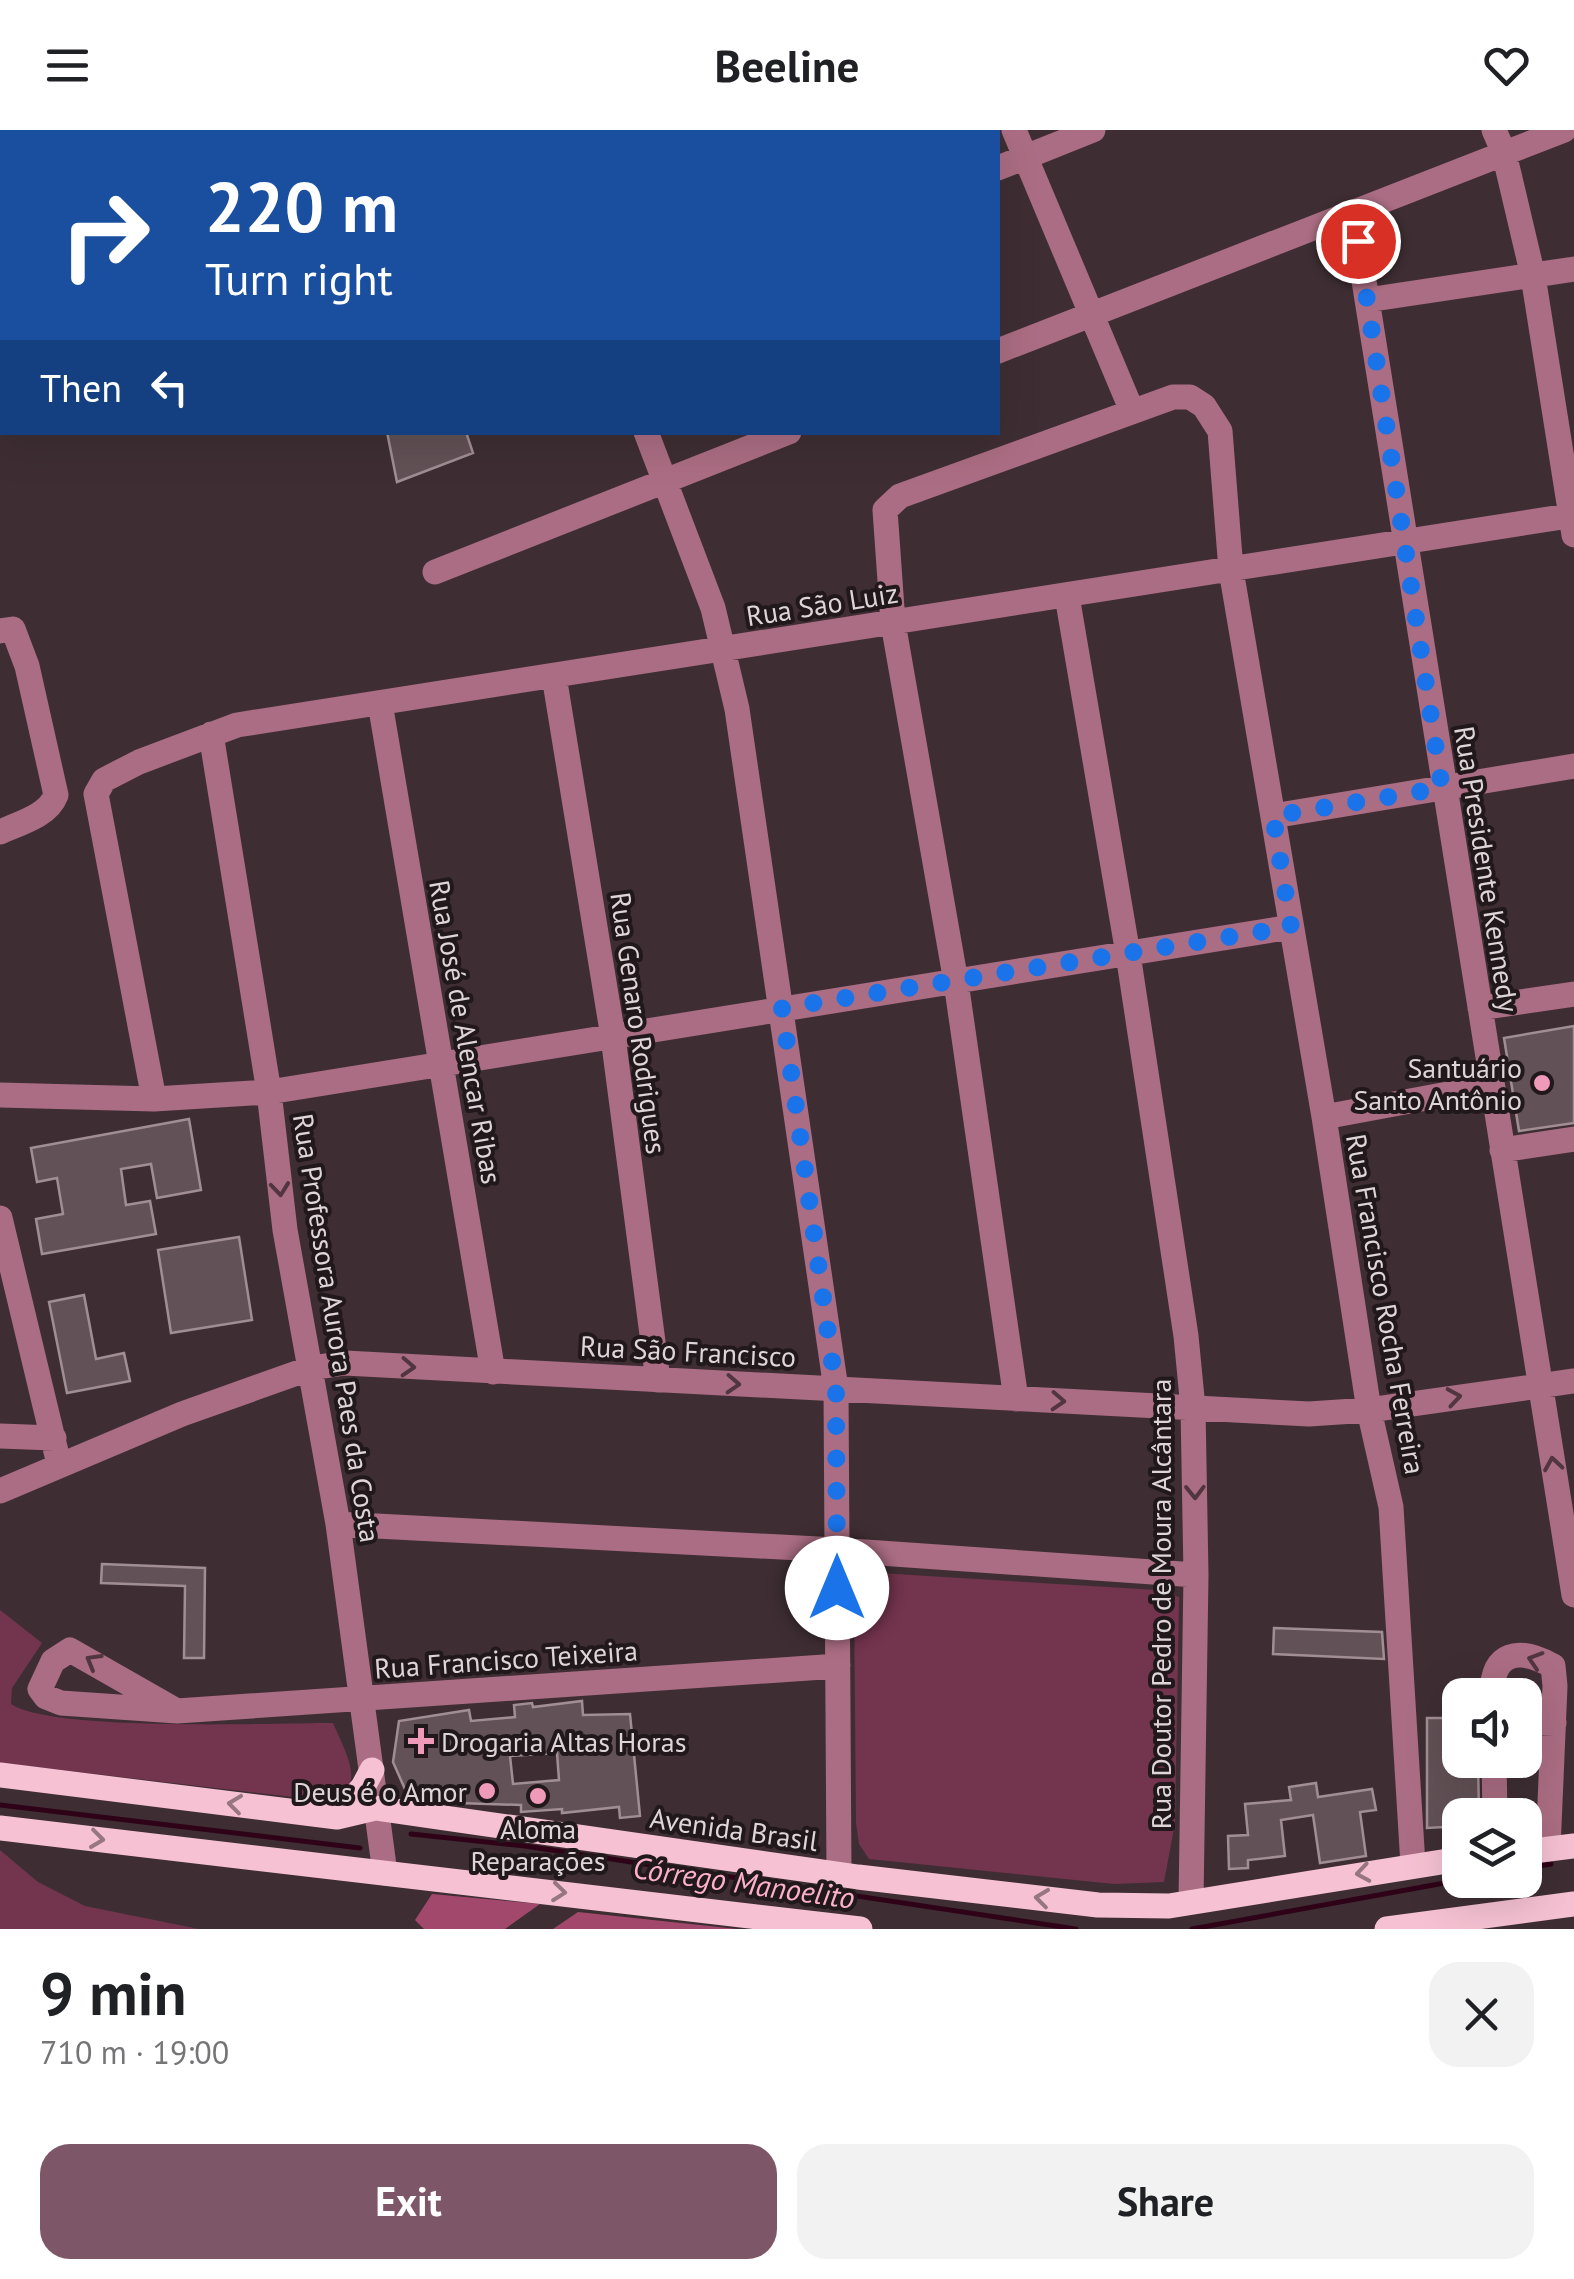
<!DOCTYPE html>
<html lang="en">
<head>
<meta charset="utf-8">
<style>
	body { margin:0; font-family:"PT Sans",sans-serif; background:#f2f2f2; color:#202124; height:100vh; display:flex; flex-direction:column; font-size:38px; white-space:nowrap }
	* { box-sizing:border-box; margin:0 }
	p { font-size:32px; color:#757577 }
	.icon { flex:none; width:55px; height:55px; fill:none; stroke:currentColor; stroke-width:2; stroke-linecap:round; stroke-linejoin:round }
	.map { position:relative; height:1799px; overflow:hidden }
	.side { display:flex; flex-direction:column; background:#fff; flex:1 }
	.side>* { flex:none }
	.banner { position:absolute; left:0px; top:0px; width:1000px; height:305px; box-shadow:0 10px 40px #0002; background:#1a4fa0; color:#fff; overflow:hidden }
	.controls { position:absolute; left:1442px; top:1548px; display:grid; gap:20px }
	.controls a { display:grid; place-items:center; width:100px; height:100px; border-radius:20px; background:#fff; box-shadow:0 10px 40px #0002; font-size:50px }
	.pin { position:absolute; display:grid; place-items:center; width:85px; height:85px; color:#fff; margin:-42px; border:5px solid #fff; border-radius:50%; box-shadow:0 2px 10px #0007 }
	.me { position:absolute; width:110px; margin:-55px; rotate:0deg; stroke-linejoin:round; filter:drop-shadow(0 0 8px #0008) }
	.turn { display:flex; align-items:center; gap:35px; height:210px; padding:0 40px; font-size:45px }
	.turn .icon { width:130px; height:130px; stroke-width:2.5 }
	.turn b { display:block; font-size:70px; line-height:85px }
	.then { display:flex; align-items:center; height:95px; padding:0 40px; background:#0003; gap:20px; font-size:38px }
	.round { display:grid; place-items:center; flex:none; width:105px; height:105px; border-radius:30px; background:#f2f2f2 }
	.overview { display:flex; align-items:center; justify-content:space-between; height:170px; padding:0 40px }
	h1 { font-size:60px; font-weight:800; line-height:75px }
	.cta { display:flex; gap:20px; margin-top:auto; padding:20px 40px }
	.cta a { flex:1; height:115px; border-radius:30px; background:#7d5767; color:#fff; font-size:40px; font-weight:800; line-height:115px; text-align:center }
	.cta a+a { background:#f2f2f2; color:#202124 }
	header { display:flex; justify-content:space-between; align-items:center; height:130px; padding:0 40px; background:#fff; font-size:45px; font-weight:800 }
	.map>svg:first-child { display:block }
</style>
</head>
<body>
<header><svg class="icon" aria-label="menu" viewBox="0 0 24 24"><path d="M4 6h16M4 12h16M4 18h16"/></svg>Beeline<svg class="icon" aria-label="heart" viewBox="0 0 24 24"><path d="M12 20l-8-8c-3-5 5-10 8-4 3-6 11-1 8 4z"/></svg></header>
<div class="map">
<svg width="1574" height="1799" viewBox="0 0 1574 1799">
	<rect width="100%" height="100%" fill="#3e2e33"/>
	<!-- green -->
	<path fill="#73344d" d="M0 0H286L287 2H2V19Z
		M879 1443 1157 1460 1179 1467 1175 1693 1164 1752 1114 1754 869 1729 859 1714 856 1693 854 1465Z
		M0 1480 42 1513 12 1558 11 1574C53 1602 272 1593 333 1593 349 1630 373 1669 311 1669L0 1633Z
		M0 1720 38 1752 85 1776 199 1799H0Z"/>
	<!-- forest -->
	<path fill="#a3486d" d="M432 1764 540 1774 505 1799H424L415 1790Z
		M578 1782 737 1799H553Z"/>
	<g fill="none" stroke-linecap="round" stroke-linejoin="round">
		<!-- stream -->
		<path stroke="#2f0317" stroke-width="5" d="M0 1675 360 1718
			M411 1704 525 1716 1076 1799
			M1525 1738 1551 1734
			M1192 1799 1461 1750"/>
	</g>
	<!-- building -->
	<path fill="#625156" stroke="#a18e94" stroke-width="2.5" fill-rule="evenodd" d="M387 302H466L473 323 397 352Z
		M1574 896V993L1519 1001 1504 908Z
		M189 989 201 1060 157 1068 151 1034 121 1039 126 1075 150 1071 156 1104 42 1124 36 1089 63 1084 57 1048 37 1052 31 1018Z
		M239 1107 252 1190 171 1203 158 1120Z
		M84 1165 96 1229 124 1223 130 1251 67 1263 49 1172Z
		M102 1434 205 1438 204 1528H184L185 1456 101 1453Z
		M1274 1498 1382 1502 1384 1529 1273 1524Z
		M582 1571 583 1585 630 1584 640 1686 620 1688 619 1677 562 1683V1679L521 1682V1675L458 1673 408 1666 393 1632 399 1591 469 1580 471 1591 515 1587 514 1575 532 1573 533 1577ZM557 1623 559 1650 513 1654 510 1626Z
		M1427 1588H1460V1630H1478L1479 1685H1460V1707L1448 1706 1444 1697 1427 1698Z
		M1316 1653 1318 1667 1372 1659 1376 1680 1360 1682 1366 1726 1320 1733 1313 1685 1281 1690 1285 1726 1248 1730V1738L1229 1739 1228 1706 1248 1705 1245 1674 1291 1670 1289 1657Z"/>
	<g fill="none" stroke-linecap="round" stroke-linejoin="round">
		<!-- minor -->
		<path stroke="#ab6d83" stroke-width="25" d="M526 0 527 2
			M1014 0 1132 281
			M1494 0 1504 23 1533 146 1574 405
			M616 2 622 0
			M998 38 1093 0
			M1353 82 1574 1465
			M1367 170 1574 139
			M998 221 1564 0
			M646 302 713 478 737 579 836 1259 839 1745
			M435 442 789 302
			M1067 466 1128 824 1186 1206 1193 1278 1196 1445 1191 1771
			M0 501 13 499 27 536 56 665C48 686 20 693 0 702
			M554 546 613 907 658 1250
			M380 573 493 1242
			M211 604 269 962 285 1100 338 1394 385 1743
			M1273 686 1574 636
			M1480 878 1574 864
			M0 965 154 969 269 962 1291 797
			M154 969 96 664 104 650 139 632 237 595 1574 385
			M1324 987 1491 956
			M1502 1020 1574 1009
			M0 1088 59 1334
			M1016 1269 956 852 893 493 885 380 900 366 1173 267H1190L1204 276 1220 301 1231 440 1324 987 1369 1280 1391 1377 1413 1735
			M0 1306 54 1308
			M0 1361 182 1284 311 1238 345 1233 1309 1284 1369 1280 1574 1251
			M338 1394 837 1420 1196 1445
			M1492 1565C1492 1521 1519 1517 1553 1536L1555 1556 1548 1719
			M177 1581 70 1520 53 1531 40 1559 46 1567 61 1573 177 1581 838 1536
			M1525 1592 1554 1593
			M1494 1630 1495 1685"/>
		<!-- major -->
		<path stroke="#f6c2d3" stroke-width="25" d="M0 1645 337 1687 375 1678 858 1747 1098 1775 1169 1776 1460 1729
			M337 1687 363 1657 372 1640
			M0 1698 860 1799
			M1525 1722 1574 1716
			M1387 1799 1574 1774"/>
	</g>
	<!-- one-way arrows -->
	<defs><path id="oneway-chevron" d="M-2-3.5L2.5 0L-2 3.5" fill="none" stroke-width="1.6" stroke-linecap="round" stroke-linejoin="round" transform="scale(2.5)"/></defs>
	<g stroke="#51363f">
		<use href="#oneway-chevron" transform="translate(280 1059) rotate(84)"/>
		<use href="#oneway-chevron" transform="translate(408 1237) rotate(3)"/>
		<use href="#oneway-chevron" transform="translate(733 1254) rotate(3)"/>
		<use href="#oneway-chevron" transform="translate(1454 1267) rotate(-9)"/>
		<use href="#oneway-chevron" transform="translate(1058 1271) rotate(3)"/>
		<use href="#oneway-chevron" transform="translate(1553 1334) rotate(-99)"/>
		<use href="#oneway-chevron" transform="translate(1195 1362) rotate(89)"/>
		<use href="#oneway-chevron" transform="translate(1535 1530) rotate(-162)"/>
		<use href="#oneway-chevron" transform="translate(93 1531) rotate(-150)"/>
	</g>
	<g stroke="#967680">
		<use href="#oneway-chevron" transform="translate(235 1674) rotate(-173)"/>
		<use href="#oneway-chevron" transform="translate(97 1709) rotate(7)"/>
		<use href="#oneway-chevron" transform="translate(1363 1743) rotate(171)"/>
		<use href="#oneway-chevron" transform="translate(559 1762) rotate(6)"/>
		<use href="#oneway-chevron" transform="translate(1042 1768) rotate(-173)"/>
	</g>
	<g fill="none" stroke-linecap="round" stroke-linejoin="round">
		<!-- route -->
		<path stroke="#1a73e8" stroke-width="18" stroke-dasharray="0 32.4" d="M837 1458 836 1259 782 878 1291 797 1273 686 1442 658 1358 111"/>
	</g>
	<!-- markers -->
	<g fill="#ef9ab8" stroke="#20181b" stroke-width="4">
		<circle cx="1542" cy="953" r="10"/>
		<path d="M416 1596h10v10h10v10h-10v10h-10v-10h-10v-10h10z"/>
		<circle cx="487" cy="1661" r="10"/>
		<circle cx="538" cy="1666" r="10"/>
	</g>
	<g text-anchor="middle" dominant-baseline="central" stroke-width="8" stroke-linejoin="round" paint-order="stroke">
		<!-- street labels -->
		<g font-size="28" fill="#dfd5d8" stroke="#20181b">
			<text transform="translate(822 474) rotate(-9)">Rua São Luiz</text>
			<text transform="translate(1487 739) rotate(81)">Rua Presidente Kennedy</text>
			<text transform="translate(639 893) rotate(82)">Rua Genaro Rodrigues</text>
			<text transform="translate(466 902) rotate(80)">Rua José de Alencar Ribas</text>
			<text transform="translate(1386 1174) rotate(80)">Rua Francisco Rocha Ferreira</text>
			<text transform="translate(337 1198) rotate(81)">Rua Professora Aurora Paes da Costa</text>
			<text transform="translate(688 1221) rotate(3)">Rua São Francisco</text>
			<text transform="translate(1160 1474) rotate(-90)">Rua Doutor Pedro de Moura Alcântara</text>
			<text transform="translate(506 1529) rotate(-4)">Rua Francisco Teixeira</text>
			<text transform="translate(734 1699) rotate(8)">Avenida Brasil</text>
		</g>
		<!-- poi labels -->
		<g font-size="28" fill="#dfd5d8" stroke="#20181b" text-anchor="end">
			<text x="1522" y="937">Santuário<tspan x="1522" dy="32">Santo Antônio</tspan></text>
			<text x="441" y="1611" text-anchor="start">Drogaria Altas Horas</text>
			<text x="467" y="1661">Deus é o Amor</text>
			<text x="538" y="1698" text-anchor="middle">Aloma<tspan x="538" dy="32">Reparações</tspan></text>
		</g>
		<!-- water labels -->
		<g font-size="30" font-style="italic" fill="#fcb0ca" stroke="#20181b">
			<text transform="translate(744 1752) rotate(8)">Córrego Manoelito</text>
		</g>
	</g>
</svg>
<div class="controls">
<a><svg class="icon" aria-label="sound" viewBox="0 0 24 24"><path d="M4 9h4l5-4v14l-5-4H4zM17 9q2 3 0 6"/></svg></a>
<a><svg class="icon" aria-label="layers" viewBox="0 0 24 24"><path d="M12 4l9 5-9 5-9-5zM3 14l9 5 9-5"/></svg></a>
</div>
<div class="pin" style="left:1358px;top:111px;background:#d93025"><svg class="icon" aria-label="arrive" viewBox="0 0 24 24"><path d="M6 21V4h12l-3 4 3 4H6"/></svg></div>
<svg class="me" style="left:837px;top:1458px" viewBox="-20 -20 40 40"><circle r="19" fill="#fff"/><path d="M0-13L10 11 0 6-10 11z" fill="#1a73e8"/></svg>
<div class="banner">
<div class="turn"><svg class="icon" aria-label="right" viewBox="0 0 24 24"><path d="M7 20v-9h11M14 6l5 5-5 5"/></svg><div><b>220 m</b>Turn right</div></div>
<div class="then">Then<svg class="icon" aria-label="left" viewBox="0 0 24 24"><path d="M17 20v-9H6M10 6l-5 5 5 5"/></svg></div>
</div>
</div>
<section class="side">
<div class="overview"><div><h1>9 min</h1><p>710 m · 19:00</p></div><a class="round"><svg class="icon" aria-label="close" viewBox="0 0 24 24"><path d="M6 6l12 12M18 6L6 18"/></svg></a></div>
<div class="cta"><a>Exit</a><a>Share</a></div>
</section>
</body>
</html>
